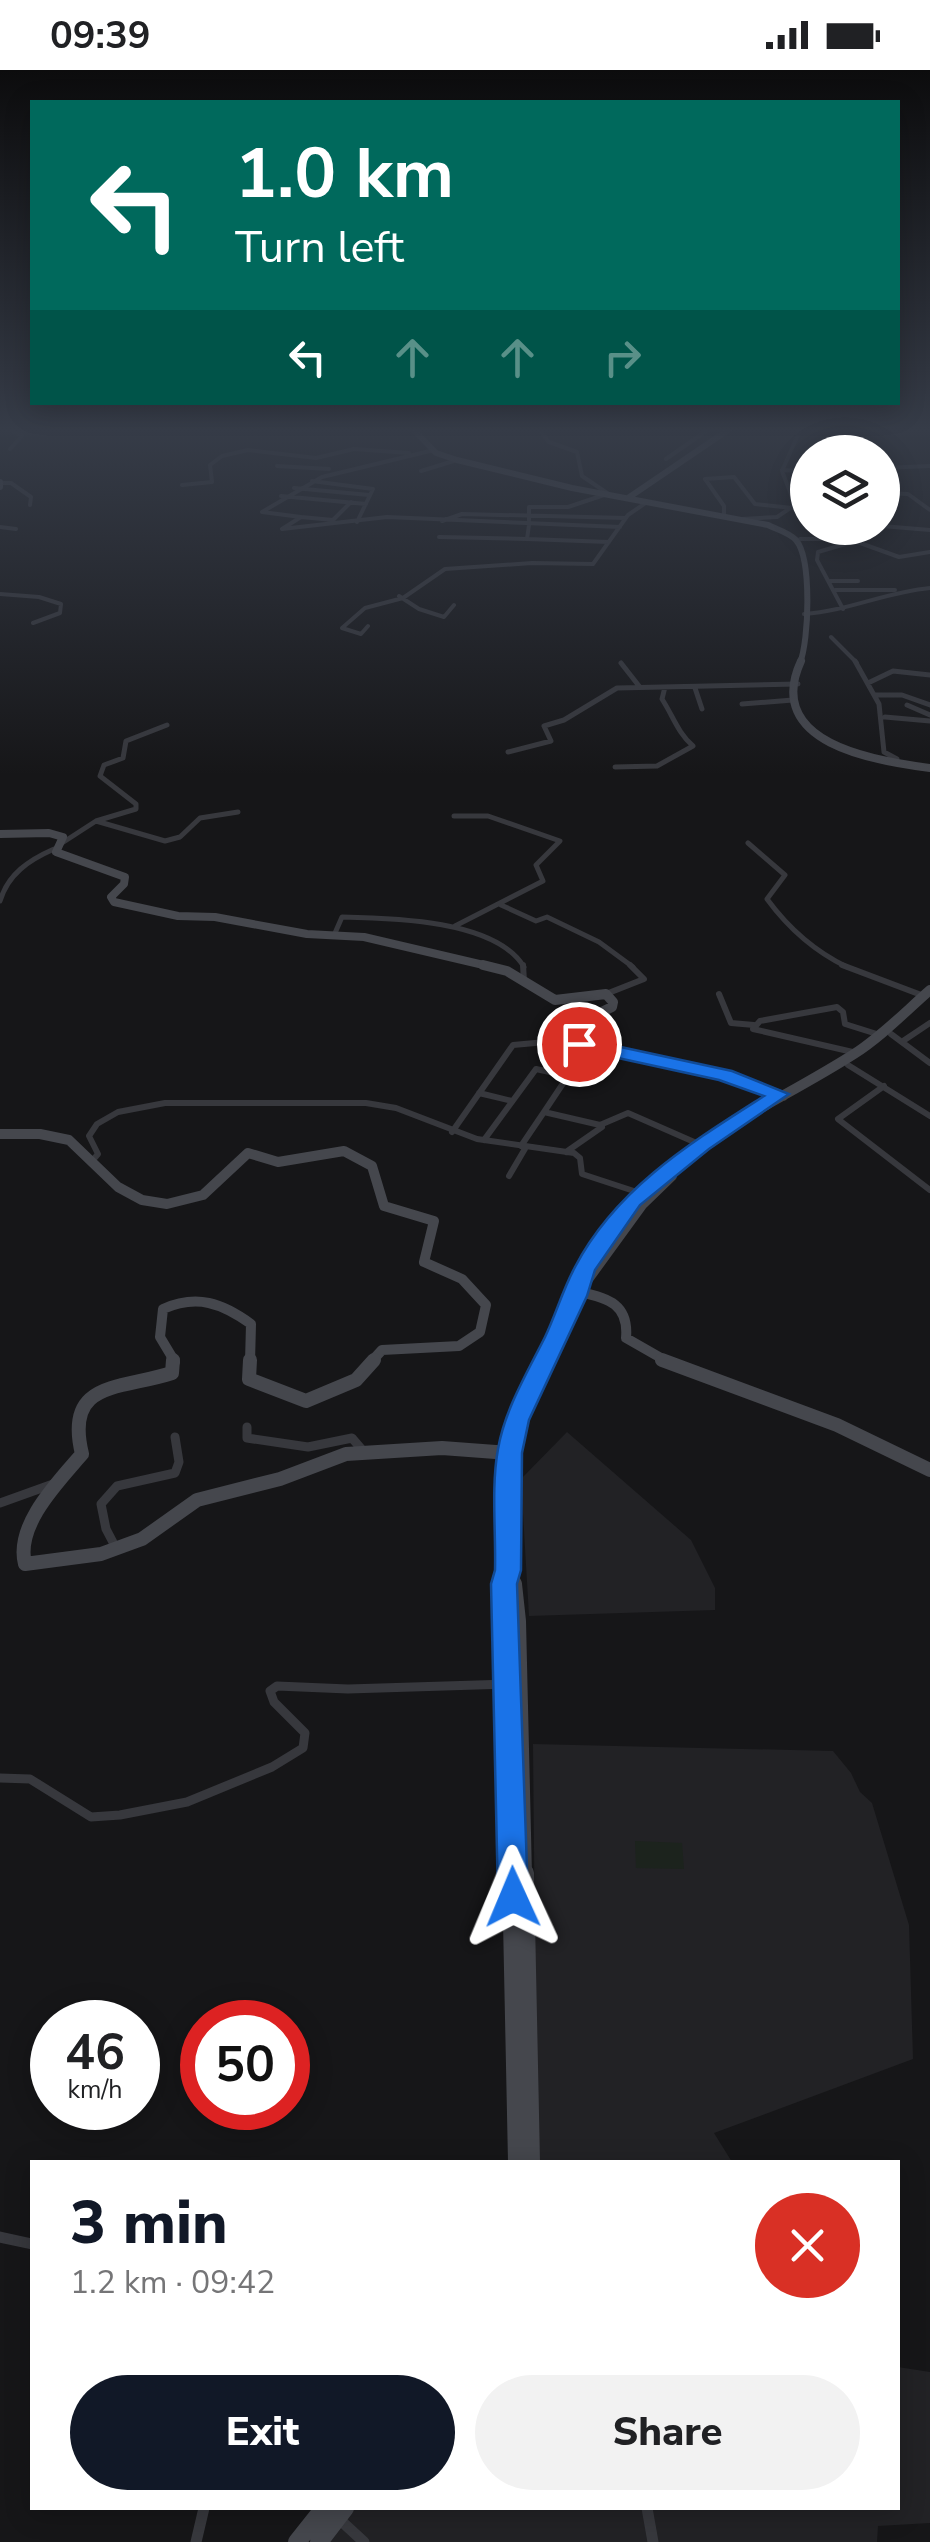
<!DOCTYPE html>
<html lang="en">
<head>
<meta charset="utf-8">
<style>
	body { margin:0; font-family:"Nunito Sans",sans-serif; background:#f2f2f2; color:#202124; height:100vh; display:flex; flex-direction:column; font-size:38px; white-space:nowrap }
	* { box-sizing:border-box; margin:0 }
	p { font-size:32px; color:#757577 }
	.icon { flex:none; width:55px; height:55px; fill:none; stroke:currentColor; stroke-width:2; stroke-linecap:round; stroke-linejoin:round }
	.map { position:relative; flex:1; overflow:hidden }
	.drawer { position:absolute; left:30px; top:2090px; width:870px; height:350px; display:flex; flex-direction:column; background:#fff; border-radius:0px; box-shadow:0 5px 25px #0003 }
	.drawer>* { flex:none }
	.top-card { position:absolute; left:30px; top:30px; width:870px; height:305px; border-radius:0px; box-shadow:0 5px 25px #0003; background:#00695c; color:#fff; overflow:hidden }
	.buttons { position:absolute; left:790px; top:365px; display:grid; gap:20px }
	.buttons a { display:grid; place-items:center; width:110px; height:110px; border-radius:50%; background:#fff; box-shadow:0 5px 25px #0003; font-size:50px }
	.speed { position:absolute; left:30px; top:1930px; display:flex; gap:20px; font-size:50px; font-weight:700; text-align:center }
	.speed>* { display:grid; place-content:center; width:130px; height:130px; border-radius:50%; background:#fff; box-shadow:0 5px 25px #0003; line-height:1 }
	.speed small { font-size:25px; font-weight:400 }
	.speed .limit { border:15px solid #d22; background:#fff; color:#111 }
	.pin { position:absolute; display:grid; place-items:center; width:85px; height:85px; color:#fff; margin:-42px; border:5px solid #fff; border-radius:50%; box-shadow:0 2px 10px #0007 }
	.me { position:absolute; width:110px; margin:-55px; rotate:359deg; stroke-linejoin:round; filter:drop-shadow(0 0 8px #0008) }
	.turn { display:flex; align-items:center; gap:35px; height:210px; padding:0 40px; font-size:45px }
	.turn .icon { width:130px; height:130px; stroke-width:2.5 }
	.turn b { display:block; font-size:70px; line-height:85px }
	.lanes { display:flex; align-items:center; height:95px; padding:0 40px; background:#0003; justify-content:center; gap:50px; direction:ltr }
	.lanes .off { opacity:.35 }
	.round { display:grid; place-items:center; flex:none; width:105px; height:105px; border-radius:52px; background:#f2f2f2 }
	.overview { display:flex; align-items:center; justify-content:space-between; height:170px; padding:0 40px }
	h1 { font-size:60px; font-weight:800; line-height:75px; color:#111827 }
	.action { display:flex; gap:20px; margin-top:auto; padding:20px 40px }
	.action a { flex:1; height:115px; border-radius:60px; background:#111827; color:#fff; font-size:40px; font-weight:800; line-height:115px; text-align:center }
	.action a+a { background:#f2f2f2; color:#202124 }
	.status { display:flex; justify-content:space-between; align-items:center; height:70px; padding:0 50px; background:#fff; direction:ltr }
	.status svg { height:28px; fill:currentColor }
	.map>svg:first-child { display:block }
</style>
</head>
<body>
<div class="status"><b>09:39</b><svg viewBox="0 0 49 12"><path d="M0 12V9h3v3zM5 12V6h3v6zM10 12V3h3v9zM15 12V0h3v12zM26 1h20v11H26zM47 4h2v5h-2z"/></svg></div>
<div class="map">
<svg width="930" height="2472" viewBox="0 0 930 2472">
	<rect width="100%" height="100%" fill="#161618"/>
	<!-- built -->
	<path fill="#222225" d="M567 1362 691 1470 715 1518V1540L529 1546 521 1409Z
		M533 1674 833 1681 851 1703 860 1722 872 1733 909 1855 913 1989 714 2063 732 2092H537Z
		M898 2297 930 2302V2453L878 2456 877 2472H328L352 2438H898Z"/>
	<!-- green -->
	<path fill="#1c231d" d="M635 1771 682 1773 684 1799 636 1798Z"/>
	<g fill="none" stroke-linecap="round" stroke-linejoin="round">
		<!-- street-far4 -->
		<path stroke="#37383d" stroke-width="4" d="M6 358 22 366 10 379
			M538 358 549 372 577 382 582 406 610 425
			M434 380 322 407 262 442 301 447 282 459 387 447 620 457
			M666 389 709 359 727 362
			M277 396 329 399
			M882 398 930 396
			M782 400 799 401 808 396
			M421 401 457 390
			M312 411 373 419 357 452
			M3 413H11L31 427 30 435
			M182 415 212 412 210 395 222 386 248 380 316 388 354 379 409 383
			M294 418 369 425
			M882 423 908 424 930 440
			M281 426 366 434
			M882 437 892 441 882 449
			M724 444V436L705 409 734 407 755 434 792 438
			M301 447 333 450 351 432
			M742 449 777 447 795 435 782 401 801 358
			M529 450V437H568L607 424
			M442 451 462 444 626 448
			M529 455 527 469 609 472
			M882 456 930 460
			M0 457 16 459
			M439 467 527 469
			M800 469H849L899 487 930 482
			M830 511H858
			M835 520H895
			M0 524 39 527 61 534 60 543 33 553
			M399 526 419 539 444 547 454 535
			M843 539 817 490 818 482 866 468 876 458
			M804 544C848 541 886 522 930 518
			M368 556 361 564 342 558 365 538 403 528 445 499 532 493 593 494 628 445 647 432
			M831 567 857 593"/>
		<!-- street-far3 -->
		<path stroke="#37383d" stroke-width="5" d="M855 591 879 634 884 682 897 689 896 693
			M621 593 639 616
			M868 613 893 601 930 605
			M695 618 702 639
			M876 625H902L930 635
			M742 634 793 630
			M907 635 930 645
			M885 647 930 651
			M508 682 551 671 544 656 564 650 617 618 798 614
			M615 697 657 696 693 676C678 663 673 646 662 629L665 617
			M454 746H488L560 771 536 795 543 811 455 856
			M96 751 165 771 180 767 200 748 238 742
			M62 773 96 751 136 739V734L100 706 104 695 123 688 126 671 167 655
			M748 773 785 805 767 829C789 859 814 881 847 897
			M0 831C8 804 29 790 54 779
			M501 835 536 851 547 847 599 872 633 897
			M335 863 342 847C393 848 496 850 524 897"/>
		<!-- street-far2 -->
		<path stroke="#37383d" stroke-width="6" d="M523 895 524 911
			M842 895 924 926
			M606 924 644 909 630 895
			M719 924 731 953 754 955
			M891 964 930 993
			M903 971 930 953
			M604 980 607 963
			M857 983 753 959 760 951 837 937 843 942 845 954 880 965
			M848 995 930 1046
			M884 1016 838 1049 930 1120
			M479 1023 512 1031
			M452 1062 513 975 579 969
			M484 1070 536 999 568 1006 544 1042 600 1055 628 1043 701 1075
			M521 1076 544 1042
			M566 1082 602 1057
			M92 1091 98 1084 89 1066 97 1054 118 1042 165 1033H366L396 1038 477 1069 574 1083 580 1088 582 1104 643 1124
			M509 1106 526 1077"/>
		<!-- street-far1 -->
		<path stroke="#37383d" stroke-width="9" d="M247 1357V1368L308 1377 352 1368 364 1382
			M0 1433 53 1414
			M116 1478 106 1459 101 1434 117 1416 175 1403 179 1392 175 1367
			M0 1708 30 1709 91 1747 120 1745 187 1732 272 1697 303 1678 305 1663 274 1632 270 1621 277 1616 348 1619 509 1614"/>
		<!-- street -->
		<path stroke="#37383d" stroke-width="11" d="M0 2167 32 2174
			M647 2438 653 2472
			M338 2448 364 2472
			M196 2472 204 2438"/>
		<!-- secondary-far4 -->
		<path stroke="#45474d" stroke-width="6" d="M412 358 436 383 457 390 572 418 768 455C776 459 790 463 796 470 812 489 809 570 800 593
			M0 412V417
			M628 428 731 358"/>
		<!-- secondary-far3 -->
		<path stroke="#45474d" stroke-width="8" d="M801 591C763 673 874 691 930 698
			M0 764 49 763 63 767 56 782 125 807 124 814 111 827 114 832 178 846 215 847 307 864 364 867 492 897"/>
		<!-- secondary-far2 -->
		<path stroke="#45474d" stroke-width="10" d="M483 895 507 901 555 930 606 924 613 932 612 937 581 952 579 974 725 1005 783 1026
			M0 1064H40L69 1070 118 1117 142 1130 167 1134 203 1125 248 1083 278 1092 344 1081 372 1096 384 1136 434 1151 424 1192 462 1209 486 1235 480 1262 459 1276 382 1280 371 1292
			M580 1222C609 1228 629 1235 626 1268L668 1292
			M576 1226 642 1135 672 1106
			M175 1292 160 1267 163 1239C197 1224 222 1233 251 1254L250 1292
			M545 1292C564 1251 578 1205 603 1168 662 1079 768 1039 854 984 881 967 906 941 930 920"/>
		<!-- secondary-far1 -->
		<path stroke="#45474d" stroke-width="14" d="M173 1290 172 1303C120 1320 64 1310 82 1384 58 1412 15 1455 25 1494L101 1484 142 1469 197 1430 280 1409 346 1384 442 1378 509 1383
			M250 1290 249 1309 306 1331 356 1310 374 1290
			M662 1290 837 1355 930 1400
			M508 1500 515 1514 519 1551 525 1806
			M511 1806 504 1514 508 1500 509 1383 517 1350 546 1290"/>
		<!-- secondary -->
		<path stroke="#45474d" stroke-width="18" d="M511 1803 517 2092
			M525 1803 531 2092
			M297 2472 324 2438
			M319 2472 345 2438"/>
	</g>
	<!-- sky -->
	<linearGradient id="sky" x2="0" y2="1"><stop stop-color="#0c0c0d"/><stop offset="0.51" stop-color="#363c48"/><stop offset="1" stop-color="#363c48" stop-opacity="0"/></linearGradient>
	<rect width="930" height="705" fill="url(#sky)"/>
	<!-- route -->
	<path fill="#1a73e8" stroke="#114b97" stroke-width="2.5" d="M579 968 732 1001 789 1024 709 1079 640 1135 595 1200 587 1226 529 1350 522 1383 521 1500 517 1514 528 1827 524 1837 513 1841 502 1837 498 1827 491 1514 495 1500C496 1461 491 1417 498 1379 505 1339 527 1303 545 1267 556 1244 563 1219 575 1197 616 1118 692 1072 764 1026L719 1010 572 978V969Z"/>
</svg>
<div class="buttons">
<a><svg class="icon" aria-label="layers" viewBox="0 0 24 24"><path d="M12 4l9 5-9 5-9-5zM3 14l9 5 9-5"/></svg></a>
</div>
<div class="speed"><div>46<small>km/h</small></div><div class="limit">50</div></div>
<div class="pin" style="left:579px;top:974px;background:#d93025"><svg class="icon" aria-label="arrive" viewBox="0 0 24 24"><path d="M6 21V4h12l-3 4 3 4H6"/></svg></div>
<svg class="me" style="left:513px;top:1827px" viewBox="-20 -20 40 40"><path d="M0-17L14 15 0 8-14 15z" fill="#1a73e8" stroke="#fff" stroke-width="4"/></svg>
<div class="top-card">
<div class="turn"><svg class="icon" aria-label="left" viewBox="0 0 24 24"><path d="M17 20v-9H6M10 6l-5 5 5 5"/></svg><div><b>1.0 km</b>Turn left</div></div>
<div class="lanes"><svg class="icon" aria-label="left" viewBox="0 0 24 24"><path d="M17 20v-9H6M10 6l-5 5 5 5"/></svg><svg class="icon off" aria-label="ahead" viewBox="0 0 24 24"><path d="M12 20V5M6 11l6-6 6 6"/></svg><svg class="icon off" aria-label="ahead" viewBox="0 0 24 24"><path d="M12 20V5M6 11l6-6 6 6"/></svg><svg class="icon off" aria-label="right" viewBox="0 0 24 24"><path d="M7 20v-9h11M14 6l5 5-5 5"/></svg></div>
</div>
<section class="drawer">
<div class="overview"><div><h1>3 min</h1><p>1.2 km · 09:42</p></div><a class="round" style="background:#d93025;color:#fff"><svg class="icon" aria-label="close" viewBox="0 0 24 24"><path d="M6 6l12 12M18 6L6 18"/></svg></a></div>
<div class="action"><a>Exit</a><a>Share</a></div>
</section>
</div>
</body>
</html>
